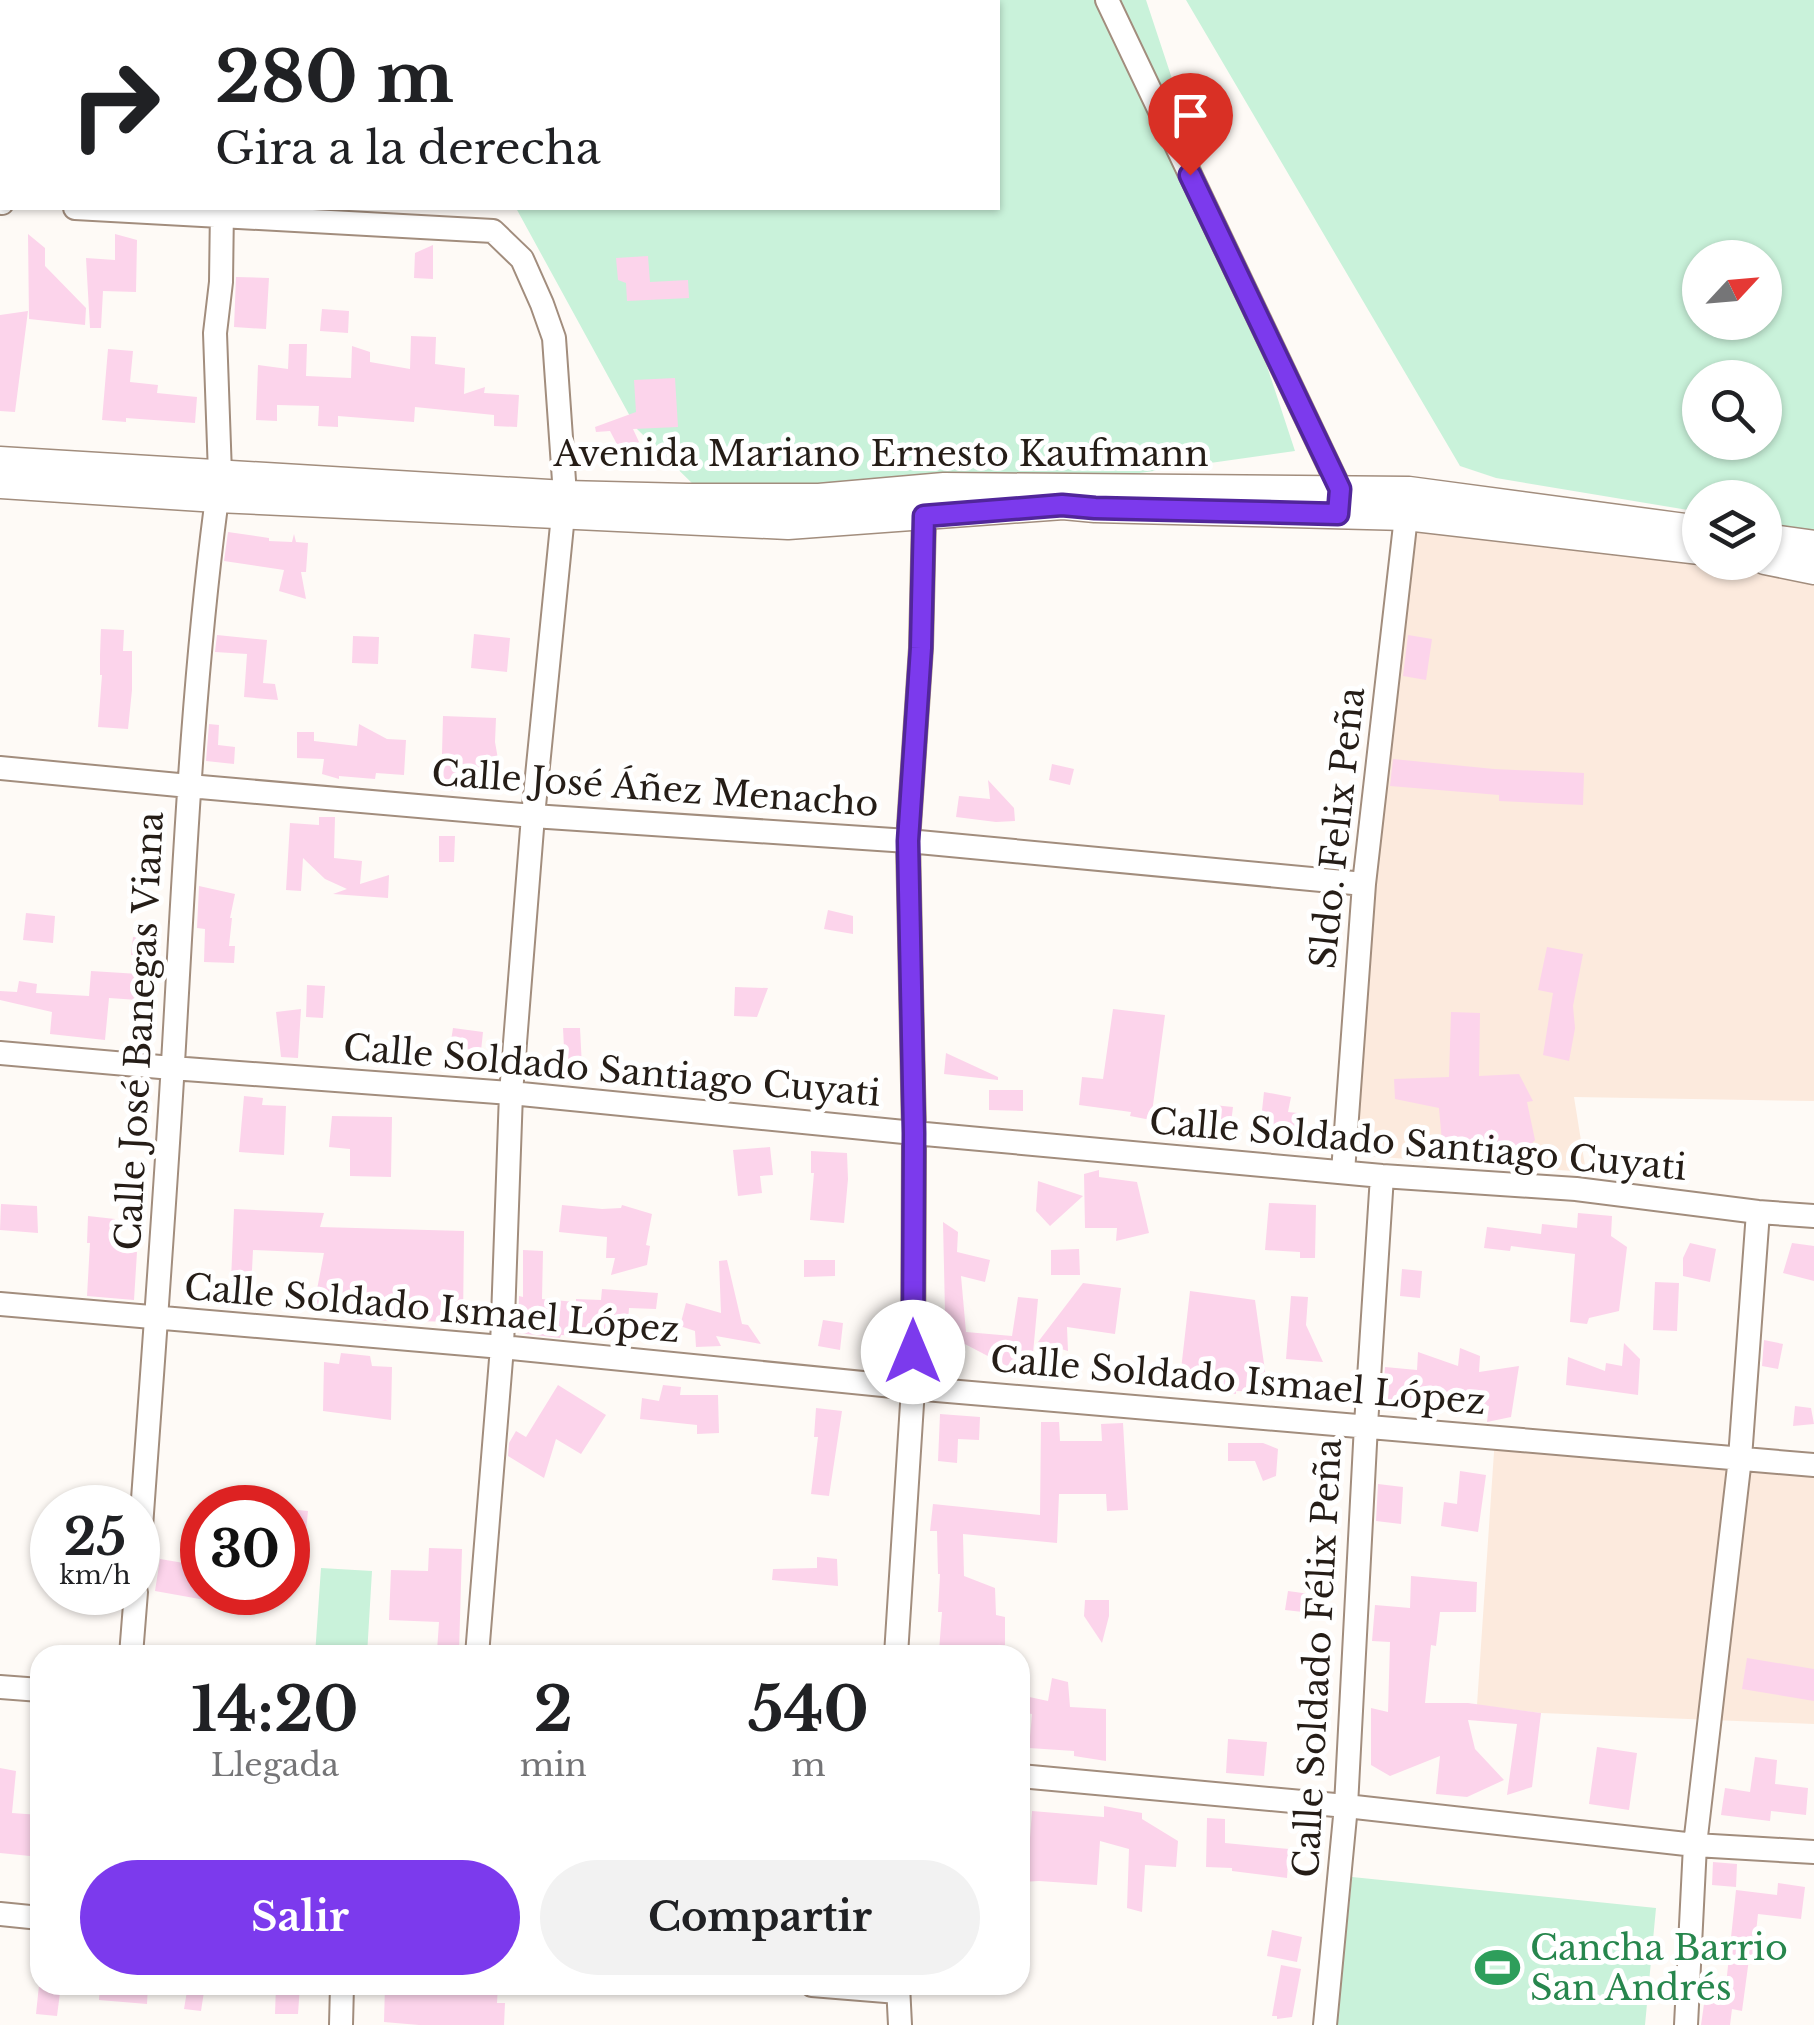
<!DOCTYPE html>
<html lang="es">
<head>
<meta charset="utf-8">
<style>
	body { margin:0; font-family:"Libre Baskerville",serif; background:#f2f2f2; color:#202124; height:100vh; display:flex; flex-direction:column; font-size:38px; white-space:nowrap }
	* { box-sizing:border-box; margin:0 }
	p { font-size:32px; color:#757577 }
	.icon { flex:none; width:55px; height:55px; fill:none; stroke:currentColor; stroke-width:2; stroke-linecap:round; stroke-linejoin:round }
	.map { position:relative; flex:1; overflow:hidden }
	.drawer { position:absolute; left:30px; top:1645px; width:1000px; height:350px; display:flex; flex-direction:column; background:#fff; border-radius:30px; box-shadow:0 2px 8px #0004 }
	.drawer>* { flex:none }
	.top-card { position:absolute; left:0px; top:0px; width:1000px; height:210px; box-shadow:0 2px 8px #0004; background:#fff; color:#202124; overflow:hidden }
	.needle { width:65px; rotate:64deg }
	.fabs { position:absolute; left:1682px; top:240px; display:grid; gap:20px }
	.fabs a { display:grid; place-items:center; width:100px; height:100px; border-radius:50%; background:#fff; box-shadow:0 2px 8px #0004; font-size:50px }
	.speed { position:absolute; left:30px; top:1485px; display:flex; gap:20px; font-size:50px; font-weight:700; text-align:center }
	.speed>* { display:grid; place-content:center; width:130px; height:130px; border-radius:50%; background:#fff; box-shadow:0 2px 8px #0004; line-height:1 }
	.speed small { font-size:25px; font-weight:400 }
	.speed .limit { border:15px solid #d22; background:#fff; color:#111 }
	.pin { position:absolute; display:grid; place-items:center; width:85px; height:85px; color:#fff; margin:-102px -42px; border-radius:50% 50% 50% 0; rotate:-45deg; box-shadow:0 0 10px #0007 }
	.pin .icon { rotate:45deg }
	.me { position:absolute; width:110px; margin:-55px; rotate:0deg; stroke-linejoin:round; filter:drop-shadow(0 0 8px #0008) }
	.turn { display:flex; align-items:center; gap:35px; height:210px; padding:0 50px; font-size:45px }
	.turn .icon { width:130px; height:130px; stroke-width:2.5 }
	.turn b { display:block; font-size:70px; line-height:85px }
	.eta { display:flex; justify-content:space-evenly; align-items:center; height:170px; text-align:center }
	.eta b { font-size:60px; font-weight:700; line-height:70px }
	.primary-button { display:flex; gap:20px; margin-top:auto; padding:20px 50px }
	.primary-button a { flex:1; height:115px; border-radius:60px; background:#7c3aed; color:#fff; font-size:40px; font-weight:700; line-height:115px; text-align:center }
	.primary-button a+a { background:#f2f2f2; color:#202124 }
	.map>svg:first-child { display:block }
</style>
</head>
<body>
<div class="map">
<svg width="1814" height="2025" viewBox="0 0 1814 2025">
	<rect width="100%" height="100%" fill="#fefaf6"/>
	<!-- built -->
	<path fill="#fceadd" d="M1406 516 1700 562H1765L1814 556V1101L1574 1097 1586 1172 1353 1155Z
		M1495 1437 1814 1465V1724L1541 1713 1477 1705Z"/>
	<!-- green -->
	<path fill="#c9f2da" fill-rule="evenodd" d="M403 0H1146L1295 451 927 503 701 492 637 429 516 208H998V2H404Z
		M1186 0H1814V531L1765 523V498H1700V512L1496 478 1460 466ZM1700 258H1765V322H1700ZM1700 378H1765V442H1700Z
		M321 1568 372 1571 367 1655H315Z
		M1352 1877 1656 1908 1645 2025H1337Z"/>
	<!-- building -->
	<path fill="#fcd4eb" d="M28 234 45 248V266L86 308 85 325 29 319Z
		M115 234 137 240 136 292 103 291 101 328H90L86 258 115 260Z
		M433 245V279L414 278 415 253Z
		M648 256 650 282 688 280 689 298 627 301 626 283 618 280 616 258Z
		M236 277 269 278 266 329 234 327Z
		M322 309 349 311 348 333 320 331Z
		M28 311 15 412 0 411V315Z
		M411 336 436 337 435 364 465 368 464 394 485 387 484 393 519 395 517 427 494 426V415L415 407 414 422 338 416V427L318 426 319 406 277 405V421L256 420 258 365 288 369 289 344H307L306 376 351 378 352 346 370 352V362L410 369Z
		M108 349 133 351 130 382 158 385 157 393 197 397 195 423 126 418V422L102 420Z
		M675 378 678 427 633 429 639 442 621 452 610 431 596 432 595 427 636 412 634 380Z
		M228 532 269 538V541L292 542 294 534 296 542 308 543 306 572H301L306 599 279 591 284 570 224 561Z
		M101 629 124 630 123 651H132V690L128 729 98 727 102 675H100V655Z
		M474 634 510 638 507 672 471 668Z
		M217 635 267 640 263 683 275 684 278 700 244 697 247 654 215 652Z
		M1408 635 1432 639 1426 680 1403 676Z
		M353 636 379 637 378 664 352 663Z
		M443 716 496 718 495 742 499 765 474 792 441 790Z
		M209 724 219 725 218 745 235 747 234 764 206 761Z
		M359 724 387 739 406 740 404 775 376 773 375 779 339 776V779L322 774 324 759 297 758V732H314V741L357 746Z
		M1393 759 1494 769 1584 773 1583 805 1499 801V795L1390 786Z
		M1052 764 1074 769 1070 785 1049 780Z
		M988 780 1014 808 1015 821 996 822 956 817 959 796 990 799Z
		M319 817H335L334 858 362 861 360 884 389 875 388 898 333 894 347 889 325 879 303 858 301 891 286 890 290 823 319 825Z
		M439 836H455L454 862H439Z
		M199 886 235 894 230 918H232L229 946H235L234 963 204 962 205 929 197 928Z
		M828 910 853 916V934L824 929Z
		M26 913 55 916 53 943 23 940Z
		M133 937 151 939 149 957 131 955Z
		M1547 947 1583 954 1573 1006 1575 1028 1569 1061 1543 1055 1553 993 1538 990Z
		M91 971 139 974 138 1000 109 998 105 1040 50 1034 52 1012 0 1000V991L17 992 19 981 37 984 36 993 89 996Z
		M307 985 325 986 323 1018 306 1017Z
		M735 987 768 988 757 1017 734 1016Z
		M301 1009 298 1058 281 1057 276 1012Z
		M1113 1009 1165 1015 1151 1120 1130 1116 1131 1112 1079 1105 1082 1077 1103 1079Z
		M1451 1012 1480 1013 1479 1076 1519 1074 1533 1101 1527 1102 1535 1140 1520 1156 1444 1163 1439 1108 1395 1099 1394 1079 1449 1077Z
		M453 1028 483 1032 481 1051 450 1047Z
		M563 1028H580L582 1067 565 1068Z
		M946 1053 998 1077V1080L944 1074Z
		M989 1090H1023V1111L989 1110Z
		M1264 1092 1291 1097 1288 1112 1307 1114 1305 1134 1260 1129Z
		M244 1096 263 1098 262 1105 286 1106 284 1155 239 1152Z
		M1213 1105 1233 1107 1230 1131 1210 1128Z
		M332 1116 392 1117 391 1177 350 1176V1149L329 1147Z
		M770 1147 773 1175 760 1176 762 1193 738 1196 733 1150Z
		M811 1151 847 1153 848 1179 844 1223 810 1220 814 1173H811Z
		M1099 1170V1177L1137 1182 1149 1233 1116 1241 1117 1228H1085L1084 1174Z
		M1038 1181 1083 1196 1050 1226 1036 1211Z
		M1269 1203 1316 1205 1315 1258H1300V1252L1265 1250Z
		M1 1204 37 1206 38 1233 0 1230Z
		M562 1205 602 1209 621 1208 622 1205 652 1214 646 1245 650 1246 647 1265 611 1275 615 1258H606L607 1237 559 1232Z
		M234 1209 324 1213 320 1227 464 1231 463 1322 357 1320 314 1305 324 1253 253 1250 251 1290 245 1306 230 1305Z
		M1578 1213 1612 1216 1611 1236 1627 1247 1619 1311 1589 1318 1587 1324 1570 1322 1575 1254 1511 1246 1510 1251 1484 1248 1487 1227 1541 1234 1542 1224 1577 1228Z
		M88 1216 115 1219 121 1250 137 1252 134 1300 87 1296 90 1243H87Z
		M943 1222 958 1232 957 1252 990 1260 985 1282 961 1276 966 1332 1012 1336 1018 1297 1038 1299 1031 1375 1007 1371V1366L959 1341 957 1373 931 1371 933 1344 941 1342 942 1332 939 1330 943 1331 945 1312Z
		M1690 1243 1716 1249 1710 1282 1683 1276V1258Z
		M1792 1243 1814 1246V1281L1783 1273Z
		M1079 1249 1080 1275H1051V1250Z
		M523 1250 543 1251 542 1299 576 1302V1299L601 1300 602 1289 658 1293 656 1309 629 1308 627 1337 561 1335 560 1338 518 1333 519 1296 523 1297Z
		M727 1260 742 1324 748 1325 761 1344 716 1336 721 1346 696 1347 695 1331 680 1326 686 1303 721 1313 719 1261Z
		M804 1260H835V1276L804 1277Z
		M1402 1269 1422 1271 1420 1298 1400 1296Z
		M1655 1282 1679 1283 1677 1331 1653 1330Z
		M1083 1283 1121 1288 1115 1334 1067 1327 1068 1351 1038 1342Z
		M1190 1291 1255 1300 1268 1392 1236 1391V1394L1179 1387Z
		M1291 1296 1308 1297 1306 1325 1323 1362 1286 1359Z
		M823 1320 843 1323 840 1350 818 1346Z
		M1764 1340 1783 1344 1778 1369 1762 1366Z
		M1624 1343 1640 1359 1638 1395 1566 1385 1568 1357 1605 1371 1606 1363 1622 1366Z
		M1460 1348 1480 1356 1479 1372 1519 1366 1511 1417 1487 1422 1489 1406 1433 1402V1404H1388L1386 1392H1383L1385 1367 1417 1370 1418 1352 1458 1366Z
		M341 1353 370 1356 372 1366 392 1367 391 1420 323 1411 324 1362 339 1364Z
		M558 1385 606 1415 581 1454 556 1439 544 1478 508 1456 509 1443 516 1431 526 1437Z
		M663 1385 681 1387 680 1395H718L719 1433 697 1434V1425L640 1419 642 1398 659 1401Z
		M1795 1406 1811 1408 1814 1424 1793 1426Z
		M816 1408 842 1411 829 1496 811 1494 818 1437H814Z
		M940 1414 980 1417 979 1440 958 1439 957 1463 938 1461Z
		M1041 1422H1059L1060 1441H1102L1101 1424 1123 1423 1128 1510 1107 1511 1106 1494H1059L1057 1543 963 1534 964 1576 995 1588 996 1615 1005 1617V1645H961L960 1652 939 1651 942 1612H938L940 1574H938L937 1531H930L933 1504 1040 1515Z
		M1228 1443H1263L1278 1449 1276 1476 1263 1481 1255 1461H1228Z
		M1460 1471 1486 1475 1478 1532 1441 1526 1444 1502 1457 1504Z
		M1378 1484 1403 1487 1401 1524 1376 1521Z
		M288 1509 308 1511 306 1531 288 1528Z
		M429 1548 462 1549 459 1652 437 1651 439 1622 389 1620 391 1570 428 1571Z
		M817 1557 837 1559 838 1586 772 1580 773 1569 817 1568Z
		M160 1559 202 1566V1592H206L211 1601 155 1591Z
		M1411 1576 1477 1582 1476 1612H1440L1436 1646 1431 1645 1425 1703H1468L1541 1713 1532 1787 1507 1795 1517 1724 1468 1720 1475 1749 1504 1780 1467 1797 1436 1794 1440 1756 1390 1776 1371 1765V1708L1388 1712 1390 1642 1372 1641 1375 1605 1410 1608Z
		M1288 1591 1324 1596 1321 1614 1285 1610Z
		M1085 1600H1109V1616L1102 1643 1084 1616Z
		M1747 1658 1814 1669V1701L1742 1689Z
		M1052 1678 1068 1682 1070 1707 1106 1709V1761L1074 1756V1751L1029 1748 1032 1714 1020 1712V1695L1048 1701Z
		M1228 1739 1267 1742 1264 1776 1226 1773Z
		M1597 1747 1637 1753 1629 1810 1589 1804Z
		M1755 1757 1777 1760 1775 1784 1808 1788 1806 1815 1771 1811 1770 1821 1721 1815 1725 1788 1750 1792Z
		M0 1768 16 1771 12 1813 40 1815V1857L0 1853Z
		M1104 1806 1142 1813V1819L1178 1841 1176 1867 1145 1865 1142 1912 1127 1908 1129 1849 1100 1841 1097 1885 1039 1881 1020 1882V1851H1029L1032 1811 1104 1817Z
		M1207 1818 1225 1819V1843L1289 1849 1287 1878 1232 1871V1868L1206 1867Z
		M1713 1862 1737 1864 1736 1887 1712 1885Z
		M1778 1883 1805 1887 1801 1919 1758 1914 1753 1960 1749 1959 1742 2011 1732 2009 1730 2025H1701L1707 1983 1726 1985 1736 1890 1777 1895Z
		M1272 1930 1302 1937 1297 1962 1267 1956Z
		M1281 1965 1301 1969 1292 2017 1277 2019V2016H1272Z
		M39 1985H61L57 2016 36 2014Z
		M100 1985H148L147 2004 99 2000Z
		M188 1985H205L201 2011 184 2009Z
		M276 1985H300L298 2014H275Z
		M385 1985H412L476 1995V1985H498L497 2003H505L504 2025H419L384 2022Z"/>
	<g fill="none" stroke-linecap="round" stroke-linejoin="round">
		<defs>
			<path id="minor" d="M219 0 220 2
				M1107 0 1340 489 1338 504
				M0 202 2 203
				M75 208 493 231 522 259 542 304 554 338 565 495 533 816 511 1093 502 1347 477 1655
				M220 474 215 333 221 282 222 208
				M0 768 189 786 533 816 908 841 1364 884
				M0 1053 172 1068 511 1093 914 1133 1382 1176 1576 1189 1758 1212 1814 1216
				M1343 1172 1364 884 1408 499
				M0 1304 502 1347 913 1388 1814 1465
				M138 1569C150 1400 163 1232 173 1063 184 875 192 686 217 498
				M131 1655 136 1592
				M896 1655 913 1388 914 1133 908 841 921 648 924 516
				M0 1687 40 1690
				M1020 1776 1346 1806 1695 1845 1814 1852
				M0 1914 40 1918
				M812 1985 898 1992
				M898 1985 900 2025
				M341 2025 342 1985
				M1325 2025 1346 1806 1366 1425 1382 1176
				M1686 2025 1695 1845 1740 1458 1758 1212"/>
			<path id="major" d="M0 461 565 495 688 498H819L944 487 1409 491 1700 530
				M0 484 217 498 788 525 1063 505 1095 508 1406 516 1700 550
				M1765 538 1814 545
				M1765 560 1814 570"/>
		</defs>
		<!-- minor casing -->
		<use href="#minor" stroke="#a28d7d" stroke-width="26"/>
		<!-- major casing -->
		<use href="#major" stroke="#a28d7d" stroke-width="31"/>
		<!-- minor -->
		<use href="#minor" stroke="#fff" stroke-width="22"/>
		<!-- major -->
		<use href="#major" stroke="#fff" stroke-width="28"/>
	</g>
	<g fill="none" stroke-linecap="round" stroke-linejoin="round">
		<defs>
			<path id="route" d="M913 1352 914 1133 908 841 921 648 924 516 1062 505 1095 508 1338 514 1340 489 1190 175"/>
		</defs>
		<!-- route casing -->
		<use href="#route" stroke="#51269a" stroke-width="25"/>
		<!-- route -->
		<use href="#route" stroke="#7c3aed" stroke-width="18"/>
	</g>
	<!-- icons -->
	<defs>
		<symbol id="stadium-bare" viewBox="-9 -9 18 18"><path d="M0-5a6.5 5 0 1 0 0 10a6.5 5 0 1 0 0-10ZM-3.5-1.8h7v3.6h-7Z" fill="#2e9e5b" stroke="#fff" stroke-width="2.5" paint-order="stroke"/></symbol>
	</defs>
	<g fill-rule="evenodd">
		<use href="#stadium-bare" x="1466" y="1936" width="63" height="63"/>
	</g>
	<g text-anchor="middle" dominant-baseline="central" stroke-width="10" stroke-linejoin="round" paint-order="stroke">
		<!-- street labels -->
		<g font-size="35" fill="#251d17" stroke="#fff">
			<text x="881" y="453">Avenida Mariano Ernesto Kaufmann</text>
			<text transform="translate(655 788) rotate(4)">Calle José Áñez Menacho</text>
			<text transform="translate(1337 828) rotate(-84)">Sldo. Felix Peña</text>
			<text transform="translate(139 1031) rotate(-87)">Calle José Banegas Viana</text>
			<text transform="translate(612 1070) rotate(5)">Calle Soldado Santiago Cuyati</text>
			<text transform="translate(1418 1144) rotate(5)">Calle Soldado Santiago Cuyati</text>
			<text transform="translate(432 1308) rotate(5)">Calle Soldado Ismael López</text>
			<text transform="translate(1238 1380) rotate(5)">Calle Soldado Ismael López</text>
			<text transform="translate(1317 1658) rotate(-87)">Calle Soldado Félix Peña</text>
		</g>
		<!-- leisure labels -->
		<g font-size="35" fill="#27864d" stroke="#fff" text-anchor="start">
			<text x="1530" y="1947">Cancha Barrio<tspan x="1530" dy="40">San Andrés</tspan></text>
		</g>
	</g>
</svg>
<div class="fabs">
<a><svg class="needle" viewBox="-14 -14 28 28"><path d="M0-13l5 13h-10z" fill="#e53935"/><path d="M0 13l5-13h-10z" fill="#757577"/></svg></a>
<a><svg class="icon" aria-label="search" viewBox="0 0 24 24"><circle cx="10" cy="10" r="6"/><path d="M15 15l6 6"/></svg></a>
<a><svg class="icon" aria-label="layers" viewBox="0 0 24 24"><path d="M12 4l9 5-9 5-9-5zM3 14l9 5 9-5"/></svg></a>
</div>
<div class="speed"><div>25<small>km/h</small></div><div class="limit">30</div></div>
<div class="pin" style="left:1190px;top:175px;background:#d93025"><svg class="icon" aria-label="arrive" viewBox="0 0 24 24"><path d="M6 21V4h12l-3 4 3 4H6"/></svg></div>
<svg class="me" style="left:913px;top:1352px" viewBox="-20 -20 40 40"><circle r="19" fill="#fff"/><path d="M0-13L10 11 0 6-10 11z" fill="#7c3aed"/></svg>
<div class="top-card">
<div class="turn"><svg class="icon" aria-label="right" viewBox="0 0 24 24"><path d="M7 20v-9h11M14 6l5 5-5 5"/></svg><div><b>280 m</b>Gira a la derecha</div></div>
</div>
<section class="drawer">
<div class="eta">
<div><b>14:20</b><p>Llegada</p></div>
<div><b>2</b><p>min</p></div>
<div><b>540</b><p>m</p></div>
</div>
<div class="primary-button"><a>Salir</a><a>Compartir</a></div>
</section>
</div>
</body>
</html>
